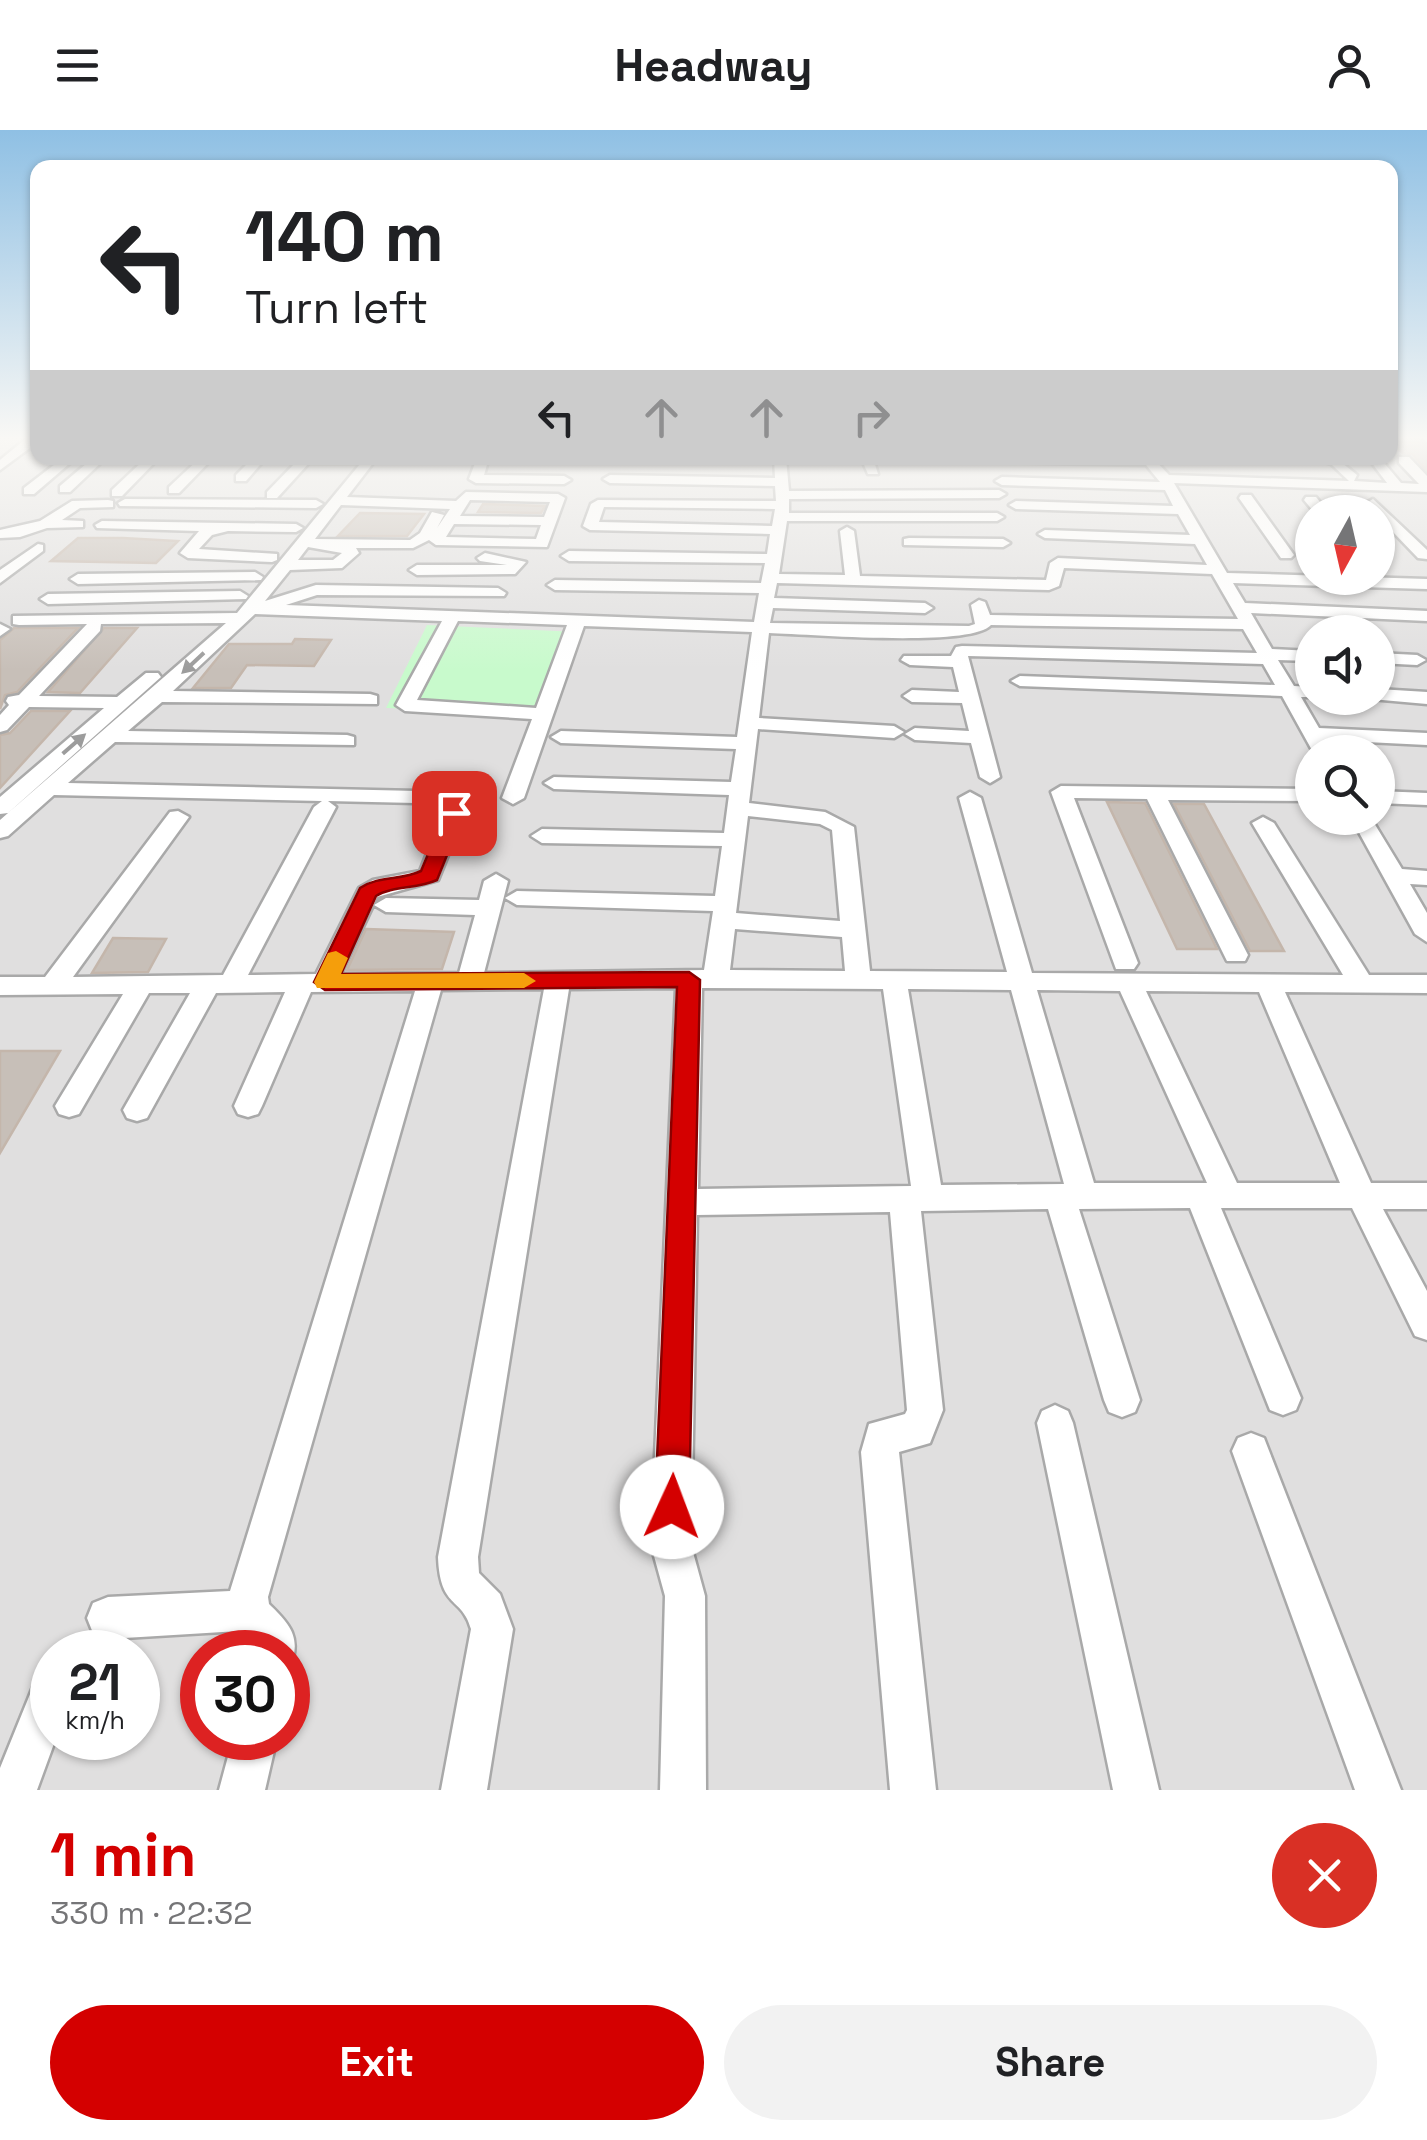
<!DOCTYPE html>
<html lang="en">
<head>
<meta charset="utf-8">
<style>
	body { margin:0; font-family:"Space Grotesk",sans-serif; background:#f2f2f2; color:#202124; height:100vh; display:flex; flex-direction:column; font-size:38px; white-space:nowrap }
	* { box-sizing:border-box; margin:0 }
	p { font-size:32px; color:#757577 }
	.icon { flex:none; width:55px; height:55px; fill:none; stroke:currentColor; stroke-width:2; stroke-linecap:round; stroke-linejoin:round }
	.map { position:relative; height:1660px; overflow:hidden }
	.sheet { display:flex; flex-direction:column; background:#fff; flex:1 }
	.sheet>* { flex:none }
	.banner { position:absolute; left:30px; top:30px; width:1368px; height:305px; border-radius:20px; box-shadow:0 2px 8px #0004; background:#fff; color:#202124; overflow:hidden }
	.needle { width:65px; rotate:188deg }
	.fabs { position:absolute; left:1295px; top:365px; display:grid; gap:20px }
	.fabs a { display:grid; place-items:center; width:100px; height:100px; border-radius:50%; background:#fff; box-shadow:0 2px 8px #0004; font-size:50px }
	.speed { position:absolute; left:30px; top:1500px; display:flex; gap:20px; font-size:50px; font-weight:700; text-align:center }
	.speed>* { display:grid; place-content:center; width:130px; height:130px; border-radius:50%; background:#fff; box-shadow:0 2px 8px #0004; line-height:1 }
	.speed small { font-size:25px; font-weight:400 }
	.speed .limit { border:15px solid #d22; background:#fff; color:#111 }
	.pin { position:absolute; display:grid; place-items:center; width:85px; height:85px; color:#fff; margin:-42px; border-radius:20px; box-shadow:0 5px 15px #0006 }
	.me { position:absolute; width:110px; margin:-55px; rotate:2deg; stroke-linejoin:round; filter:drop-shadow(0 0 8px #0008) }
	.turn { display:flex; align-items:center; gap:35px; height:210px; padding:0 50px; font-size:45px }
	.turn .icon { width:130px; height:130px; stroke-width:2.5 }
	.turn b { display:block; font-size:70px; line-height:85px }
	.lanes { display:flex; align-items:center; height:95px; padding:0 50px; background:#0003; justify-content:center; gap:50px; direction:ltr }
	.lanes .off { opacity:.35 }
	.round { display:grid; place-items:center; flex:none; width:105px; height:105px; border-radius:52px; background:#f2f2f2 }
	.overview { display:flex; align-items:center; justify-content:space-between; height:170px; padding:0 50px }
	h1 { font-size:60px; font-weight:700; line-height:75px; color:#d40000 }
	.button { display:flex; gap:20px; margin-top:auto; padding:20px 50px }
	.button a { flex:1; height:115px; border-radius:60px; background:#d40000; color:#fff; font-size:40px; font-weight:700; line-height:115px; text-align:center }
	.button a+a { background:#f2f2f2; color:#202124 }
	header { display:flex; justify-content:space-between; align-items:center; height:130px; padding:0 50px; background:#fff; font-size:45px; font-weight:700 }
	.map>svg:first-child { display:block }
</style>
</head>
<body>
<header><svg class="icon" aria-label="menu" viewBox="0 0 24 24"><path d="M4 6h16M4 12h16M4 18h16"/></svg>Headway<svg class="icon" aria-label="person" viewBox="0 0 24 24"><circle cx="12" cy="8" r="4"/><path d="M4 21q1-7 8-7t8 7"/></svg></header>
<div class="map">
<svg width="1427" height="1660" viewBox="0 0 1427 1660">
	<rect width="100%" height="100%" fill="#f2efe9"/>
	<!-- residential -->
	<path fill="#e0dfdf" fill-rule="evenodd" d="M0 307H37L38 328H1390V307H1427V1660H0ZM1312 382H1378V448H1312ZM1312 502H1378V568H1312ZM1312 622H1378V688H1312ZM52 1522H138V1608H52ZM202 1522H288V1608H202Z"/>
	<!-- park -->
	<path fill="#c8facc" d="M427 495 579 502 553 583 386 578Z"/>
	<!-- building -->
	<path fill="#c7bfb8" stroke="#c4b6ab" stroke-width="2.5" d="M1390 307H1416L1427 316V341L1412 324 1403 323 1390 313Z
		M483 374 545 376 541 383 478 382Z
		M360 383 424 384 407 406H338Z
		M78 408H123L178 411 156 433 51 431Z
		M14 498H78L17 562 5 565 0 579V510Z
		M104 498H137L80 563 48 562Z
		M295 509 331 510 314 536 247 535 231 558H193L229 514H292Z
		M31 581H70L0 658V605L10 603Z
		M1107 672 1145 673 1217 819H1177Z
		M1174 674H1204L1284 821H1250Z
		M366 799 454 802 442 839 347 840Z
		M113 808 166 809 148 842 92 843Z
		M0 921H60L0 1023Z"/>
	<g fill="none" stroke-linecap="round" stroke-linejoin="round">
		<defs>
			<path id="minor" d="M28 307H38V312L0 340V330Z
				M1420 307H1427V312Z
				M1399 327H1409L1427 346V362L1174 353 1227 443 1427 449V459L1233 453 1245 473 1427 481V491L1251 483 1272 519 1312 521V531L1278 530 1294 556 1312 557V567H1301L1319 598 1427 603V615L1326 610 1333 622H1313L1282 566 1020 556 1011 551 1020 546 1275 555 1263 534 968 526 1000 647 990 653 980 647 971 613 915 610 905 604 915 598 969 601 962 573 912 572 903 566 912 560 959 562 953 537 910 535 901 530 904 526H951L956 517 962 516 1257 523 1243 499 991 495C971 518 807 504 769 503L759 588 894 596 904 602 894 608 758 599 749 673 825 682 854 697 870 841 1007 842 959 668 970 662 981 668 1032 843 1343 845 1252 693 1263 687 1274 693 1369 845H1427V863L1285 862 1371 1053H1427V1079H1383L1427 1161V1210L1415 1206 1352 1078H1221L1301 1268 1296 1280 1283 1285 1270 1280 1190 1078 1079 1079 1140 1270 1135 1282 1122 1287 1109 1282 1104 1270 1048 1079 921 1081 943 1280 930 1313 899 1322 936 1660H890L861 1322 869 1294 905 1284 907 1280 890 1082 697 1085 691 1415 705 1466 706 1660H660L665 1466 651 1415 676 858 569 859 478 1427 479 1443 500 1464 513 1499 487 1660H441L471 1499C462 1466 440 1480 438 1427L544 859 441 860 268 1467 269 1474C290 1494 302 1508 290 1537L288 1522H254L253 1515 239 1501 108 1509 93 1503 87 1488 93 1473 108 1467 230 1461 415 861 311 862 262 976 258 984 248 987 238 984 234 976 285 862 216 863 147 988 137 991 127 988 123 980 190 863H149L79 984 69 987 59 984 55 976 123 864 0 865V847H45L170 682 178 681 189 687 73 847 223 845 314 677 322 671 54 665 8 706 0 708V690L226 493 101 494 100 501 39 566 117 567 146 543H158L161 547 8 683 0 684V667L104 578 29 577 7 600 0 602V585L9 575 6 571 8 567 19 565 87 494 19 495 13 494V486L237 483 365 328H377L347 367 456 371 466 362 558 364 565 368 547 417 436 415 429 410 413 418H356L359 423 342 438 290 440 265 471 316 455 498 458 506 463 504 466 317 465 286 475 754 492 759 463 555 460 547 455 555 450 761 453 765 433 569 431 561 426 569 421 767 424 770 404 590 400 583 396 591 374 598 370 776 371 775 356 610 353 603 349 610 345 775 348 774 328H786L789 361 999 360 1006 364 999 368 789 369V383H997L1004 387 997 391H787L779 444 845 445 840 401 847 397 854 401 860 446 1046 450 1050 433 1058 428 1207 435 1195 414 1045 408 1038 404 1045 400 1190 405 1178 384 1016 379 1009 375 1016 371 1173 376 1165 360 1002 355 995 351 1002 347 1160 352 1146 335 983 332 977 328H1153L1169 345 1349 351 1331 334 1312 328H1336L1357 345 1354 351 1387 353 1368 328H1380L1401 353 1419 354 1399 333ZM470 370 550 372 544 387 460 386ZM341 375 450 379 437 398 444 385 432 382 420 403 410 410 315 409ZM604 377H606L775 379 772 396 599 392ZM454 394 541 395 536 409 446 407ZM308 417 342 423 333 430H298ZM1064 438 1212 444 1238 489 990 485 985 472 979 470 971 475 975 494 969 496 770 493 773 478 925 483 933 478 925 473 774 468 777 453 1049 460 1059 456ZM255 484 442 491 396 575 405 581 532 589 502 668 513 674 524 668 584 496 752 502 737 607 561 601 551 607 561 613 736 619 731 652 554 647 544 653 554 659 729 665 724 703 542 699 531 706 542 713 722 716 715 766 517 761 505 768 517 775 713 781 704 840 484 843 508 751 496 744 484 751 479 770 386 768 374 775 386 782 475 785 459 843 341 844 377 767 438 750 465 683 454 677 443 683 420 741 373 750 359 758 316 844 248 845 336 677 328 671 460 674 471 668 460 662 68 653 115 612 354 615V607L347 605 128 601 162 572 377 574V566L370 564 173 561ZM458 491 567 495 536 578 417 570ZM748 686 820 694 832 700 840 791 736 783ZM735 799 842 807 845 841 730 840ZM702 858 883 859 911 1056 698 1059ZM908 859 1011 860 1064 1054 941 1055ZM1037 860 1120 861 1207 1053H1094ZM1146 861 1259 862 1340 1053H1237Z
				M63 328H76L34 364H24V358Z
				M93 328H106L70 362H60V356Z
				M146 328H159L122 366H112V360Z
				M200 328H213L179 363H169V357Z
				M253 328H266L246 351H236V345Z
				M300 328H360L361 329 355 333H309L277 368H267V362Z
				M477 328H489L484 345 564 346 571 350 564 354 476 353 469 349Z
				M861 328H873L878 344H868Z
				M1241 365H1251L1294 425 1291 428H1281L1239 368Z
				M1306 367H1316L1328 382H1314L1304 370Z
				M125 369 316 370 323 374 316 378 120 376 118 373Z
				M1373 369 1427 420V429L1418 428 1368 376 1366 373Z
				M108 370 113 371V377L80 378 62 390 83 391V397L47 398 20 407 0 408V400L40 391 72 371Z
				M102 391 296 394 303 398 296 402 228 401 212 405 199 419 277 424V430L272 432 188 428 180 423 199 401 97 398 95 395Z
				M909 408 1003 409 1010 413 1003 417 904 415V409Z
				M38 414 43 415V421L0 453V440Z
				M485 423 526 432 515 444 417 445 409 440 417 435H507L480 431 477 428Z
				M255 442 263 447 261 450 78 454 70 449 78 444Z
				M240 461 248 466 246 469 48 474 40 469 48 464Z
				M0 494 10 499 0 506Z
				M1378 523 1417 525 1426 530 1417 535 1378 533Z
				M1378 559 1427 562V574L1371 569 1378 568Z
				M1061 656 1312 659V671L1168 670 1248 825 1245 831H1227L1224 825 1147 669 1074 668 1138 833 1134 839H1116L1051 662Z
				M1378 661 1427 663V675L1378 673Z
				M1351 688H1371L1402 739 1427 741V755L1410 754 1427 783V812L1415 804Z
				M1055 1275 1068 1281 1073 1293 1159 1660H1113L1037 1293 1042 1281Z
				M1251 1303 1264 1308 1401 1660H1355L1232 1321 1238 1308Z
				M52 1541V1608H56L37 1660H0V1638L37 1547Z
				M233 1608H277L265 1660H219Z"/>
		</defs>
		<!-- minor casing -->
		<use href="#minor" stroke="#a9a9a9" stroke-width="5"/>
		<!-- minor -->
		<use href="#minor" fill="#fff" fill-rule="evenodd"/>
	</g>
	<!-- one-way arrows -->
	<defs><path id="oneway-solid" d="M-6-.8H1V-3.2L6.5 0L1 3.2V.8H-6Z" transform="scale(2.5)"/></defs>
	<g fill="#9c9c9c">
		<use href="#oneway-solid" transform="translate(193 533) rotate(137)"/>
		<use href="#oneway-solid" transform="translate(74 614) rotate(-41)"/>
	</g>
	<!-- sky -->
	<linearGradient id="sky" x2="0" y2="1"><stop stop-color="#8fc0e4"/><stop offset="0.57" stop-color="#f9f8f5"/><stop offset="1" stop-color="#f9f8f5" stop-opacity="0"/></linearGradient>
	<rect width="1427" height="540" fill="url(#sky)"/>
	<!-- route -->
	<path fill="#d40000" stroke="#8a0000" stroke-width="2.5" d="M454 677 464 683 437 750C417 759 392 756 376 766L341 844 689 842 700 850 689 1377 684 1389 672 1394 660 1389 655 1377 677 857 325 860 314 852 360 758C380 745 400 751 421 741L445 683Z"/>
	<!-- slow -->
	<path fill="#f59e0b" d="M336 821 348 828 341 844 524 843 536 851 524 858H317L314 852 328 823Z"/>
</svg>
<div class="fabs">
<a><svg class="needle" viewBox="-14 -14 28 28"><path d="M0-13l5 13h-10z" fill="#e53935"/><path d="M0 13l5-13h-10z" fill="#757577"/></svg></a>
<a><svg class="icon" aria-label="sound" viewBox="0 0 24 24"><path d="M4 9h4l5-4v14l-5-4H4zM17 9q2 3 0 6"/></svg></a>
<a><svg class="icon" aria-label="search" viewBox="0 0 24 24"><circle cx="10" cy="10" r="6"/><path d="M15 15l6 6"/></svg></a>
</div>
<div class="speed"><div>21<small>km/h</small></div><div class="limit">30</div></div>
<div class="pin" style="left:454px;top:683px;background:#d93025"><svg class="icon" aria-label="arrive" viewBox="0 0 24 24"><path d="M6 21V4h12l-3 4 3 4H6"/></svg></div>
<svg class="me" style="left:672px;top:1377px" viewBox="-20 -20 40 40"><circle r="19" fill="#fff"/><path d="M0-13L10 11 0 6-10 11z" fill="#d40000"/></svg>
<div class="banner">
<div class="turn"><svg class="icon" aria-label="left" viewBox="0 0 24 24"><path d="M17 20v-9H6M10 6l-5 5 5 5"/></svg><div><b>140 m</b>Turn left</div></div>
<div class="lanes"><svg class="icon" aria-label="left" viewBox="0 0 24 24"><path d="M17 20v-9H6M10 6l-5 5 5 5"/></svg><svg class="icon off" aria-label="ahead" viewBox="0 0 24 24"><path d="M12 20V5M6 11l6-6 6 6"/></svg><svg class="icon off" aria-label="ahead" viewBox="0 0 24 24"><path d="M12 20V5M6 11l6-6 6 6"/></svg><svg class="icon off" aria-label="right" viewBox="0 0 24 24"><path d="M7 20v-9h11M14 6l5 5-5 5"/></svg></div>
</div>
</div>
<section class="sheet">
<div class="overview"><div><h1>1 min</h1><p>330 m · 22:32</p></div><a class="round" style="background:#d93025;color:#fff"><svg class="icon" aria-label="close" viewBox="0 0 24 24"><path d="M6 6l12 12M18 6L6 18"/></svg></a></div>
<div class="button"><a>Exit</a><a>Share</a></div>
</section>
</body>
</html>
